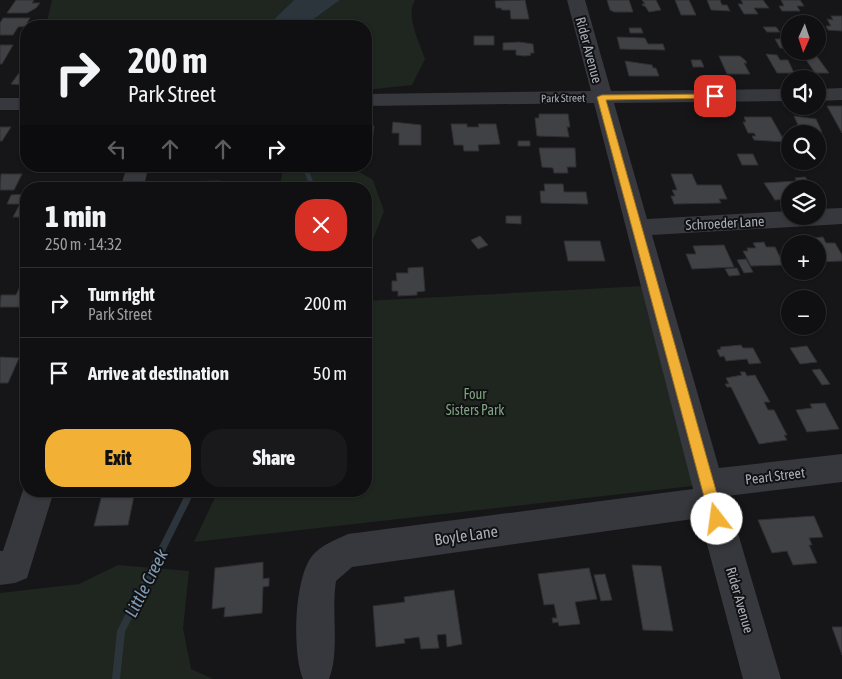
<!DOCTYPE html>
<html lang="en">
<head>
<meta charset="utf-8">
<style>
	body { margin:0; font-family:"Asap Condensed",sans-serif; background:#19191b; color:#f1f3f6; height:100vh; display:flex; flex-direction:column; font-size:19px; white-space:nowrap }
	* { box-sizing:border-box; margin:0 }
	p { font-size:16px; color:#9c9d9f }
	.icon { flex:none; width:28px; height:28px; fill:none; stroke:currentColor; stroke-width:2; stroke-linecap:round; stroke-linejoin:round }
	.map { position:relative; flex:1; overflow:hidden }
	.details { position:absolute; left:20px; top:182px; width:352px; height:315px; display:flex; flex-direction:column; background:#101012; border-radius:20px; box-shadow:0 1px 4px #0004,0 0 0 1px #303032 }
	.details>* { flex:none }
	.hud { position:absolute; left:20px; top:20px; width:352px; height:152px; border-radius:20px; box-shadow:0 1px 4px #0004,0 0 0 1px #303032; background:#101012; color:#f1f3f6; overflow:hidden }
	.needle { width:32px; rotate:183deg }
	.buttons { position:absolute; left:781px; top:15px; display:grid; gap:10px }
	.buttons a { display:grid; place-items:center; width:45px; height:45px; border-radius:50%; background:#101012; box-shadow:0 1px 4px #0004,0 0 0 1px #303032; font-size:25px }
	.pin { position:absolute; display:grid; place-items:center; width:42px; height:42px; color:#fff; margin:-21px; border-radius:10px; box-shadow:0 2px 8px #0006 }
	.me { position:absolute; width:55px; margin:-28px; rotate:345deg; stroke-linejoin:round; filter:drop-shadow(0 0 4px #0008) }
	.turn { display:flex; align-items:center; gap:18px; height:105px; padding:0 25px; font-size:22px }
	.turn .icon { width:65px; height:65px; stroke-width:2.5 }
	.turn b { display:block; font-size:35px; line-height:42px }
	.lanes { display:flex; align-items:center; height:48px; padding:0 25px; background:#0003; justify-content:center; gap:25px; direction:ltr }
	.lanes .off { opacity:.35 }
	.round { display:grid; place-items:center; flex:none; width:52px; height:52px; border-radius:20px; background:#19191b }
	.headline { display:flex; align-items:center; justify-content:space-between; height:85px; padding:0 25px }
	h1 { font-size:30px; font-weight:800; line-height:38px }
	.primary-button { display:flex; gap:10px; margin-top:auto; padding:10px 25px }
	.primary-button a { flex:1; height:58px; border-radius:20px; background:#f2b134; color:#111; font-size:20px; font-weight:800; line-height:58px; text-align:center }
	.primary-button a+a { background:#19191b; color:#f1f3f6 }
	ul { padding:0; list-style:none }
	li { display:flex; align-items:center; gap:15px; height:70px; padding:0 25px; border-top:1px solid #303032 }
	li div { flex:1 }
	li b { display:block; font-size:19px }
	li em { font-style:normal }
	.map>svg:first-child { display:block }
</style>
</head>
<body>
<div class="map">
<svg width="842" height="679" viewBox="0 0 842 679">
	<rect width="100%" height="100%" fill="#161618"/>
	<!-- green -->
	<path fill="#1e261f" d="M52 0H294L267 26H50L47 22Z
		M340 0H415C405 16 420 43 425 59L412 85 366 90V26H304Z
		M284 166H349L373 180 384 211 366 258V189H279Z
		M644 286 701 485 194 542 218 491H366V301Z
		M118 565 189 571 183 628 191 669 213 679H0V593L79 584Z"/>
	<!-- water -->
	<path fill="#2c353c" d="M294 0H340L304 26H267Z"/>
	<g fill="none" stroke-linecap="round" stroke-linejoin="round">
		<!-- stream -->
		<path fill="#2c353c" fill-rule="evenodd" d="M302 166H307L316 189H311Z
			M187 491H195L125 632 120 679H112L117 631Z"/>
	</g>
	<!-- building -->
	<path fill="#404145" stroke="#303034" d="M16 0H34L32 3H40L36 8 27 13H7Z
		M525 0 529 19H511L510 10H502L501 8H496L495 1Z
		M607 0H629L633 12H614L610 10Z
		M642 0H656L661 10 649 12 645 6H643L642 4H645Z
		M675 0H689L696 15H681Z
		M707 0H720L722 5H727L730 11 711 10Z
		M741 0H763L769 8H754L758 14H744L738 4H743Z
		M781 0H800L804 6H797L800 11H782L779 6H784Z
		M831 16H842V31L828 30 826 26H831L827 19 833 20Z
		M3 18H30L27 23H31L29 26 18 27 13 35H0V23Z
		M763 27H776L780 32H767Z
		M629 28H641L643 33H630Z
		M474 36H494V45H474Z
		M617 37 645 38 648 44H663L665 50 620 49Z
		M775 39H786L790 48H780Z
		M519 42 533 44 534 53H530L531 55 525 56 516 55V50H503V43Z
		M0 45H13L2 64H0Z
		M800 51H813L829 73H815Z
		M766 54 777 55 780 60H788L794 73H777Z
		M719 56H740L745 60 747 63H744L750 74H727Z
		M691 60H701L704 67H693Z
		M625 61 652 65 653 68H656L659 76H629Z
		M23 71 26 73V83L24 85 11 84 19 73Z
		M827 106H842V133Z
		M539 114H568L570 127H567L569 137 537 136 535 118H539Z
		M794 116 816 119 822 132 802 134Z
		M744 117H771L785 142 754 140 752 136H756L754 133H748L743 122H746Z
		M393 122 421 125V145H399V133H392Z
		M451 124H467V127H479L478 124H496L500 144 478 145 479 151H464L463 145H454Z
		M366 126H374L372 143H366Z
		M0 127H11L2 141H0Z
		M518 141H530V146H518Z
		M539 148H575L576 167H567L568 173H554L553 168 542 167Z
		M737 154H753L758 165H742Z
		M1 174H22L14 190H0Z
		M671 174H692L697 185H721L727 199H719L721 203 674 204 671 196H675L672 190H677Z
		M805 177 814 189H790V199L775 200 764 183 797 181 795 178Z
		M220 181 219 189H180L182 182Z
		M544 184H563L564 192H586L588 204 541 203 540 191H545Z
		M26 194V217H13L20 204H7L11 195Z
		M506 216H521V224L506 223Z
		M480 236 488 245 478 249 471 240Z
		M823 237 826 243H835L842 255V261L818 262V244L812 238Z
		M564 241H600L605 261H568Z
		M764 242 766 247H775L784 265 751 266 743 251H748L747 248H756L753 243Z
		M724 245 734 267 692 269 686 254H696L693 246Z
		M746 259 753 272 744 273 737 260Z
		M423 267 425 291 417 292V295L398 296V291H392V281H397L396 273H408V268Z
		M737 268 740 275 729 276 725 269Z
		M22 282H26V307H0L1 295H16Z
		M741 345 743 348H753L761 363 749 364 747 359 726 361 724 356 720 357 717 350 721 349 720 347Z
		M807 346 817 362 800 364 790 348Z
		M0 357 19 358 8 383H0Z
		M820 369 830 384 822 385 812 370Z
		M740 372H745L747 376 755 375 770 402H764L768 410H774L787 435H784L787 440 759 444 731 387H727L725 384H729L726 378 742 375Z
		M825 403 839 429 807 432 796 410 812 408 810 404Z
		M103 491H135L128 525 94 526Z
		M814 516 823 537 809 538 812 545H809L817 563 793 565 787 551 772 553 758 520Z
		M263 562V579L269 578V586L263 587 262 613 224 617 225 607 212 609 215 568Z
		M632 565 661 566 673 631 643 630Z
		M589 568 597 599 575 602 580 624 559 626 558 622 553 623 552 618H557L554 604 544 605 538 574Z
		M605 574 612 600 601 601 594 575Z
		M454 590 462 644 447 647 446 634 437 635 439 648 421 649 419 637 404 639 405 643 376 647 373 606 405 602 404 597Z
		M832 627H842V655Z"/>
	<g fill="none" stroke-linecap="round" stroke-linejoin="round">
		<!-- minor -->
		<path fill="#37383d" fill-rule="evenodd" d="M567 0H585L611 91 790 89V101L614 103 647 219 790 211V216H818V209L842 208V224L652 235 719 468 842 454V482L727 496 781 679H743L700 518 352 567 336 581C331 612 340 652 329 679H303C292 653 294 579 312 556 321 545 335 540 348 534L693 489 594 103 366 106V94L591 91Z
			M842 88V100L818 101V89Z
			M0 98H26V110H0Z
			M127 166H149L143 189H120Z
			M26 481V491H54L27 578 15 583 0 585V551H3Z"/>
	</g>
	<!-- route -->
	<path fill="#f2b134" stroke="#9d7322" d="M715 94H718V98L606 100 724 519 722 524 717 526 712 524 710 519 597 97 602 95Z"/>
	<g text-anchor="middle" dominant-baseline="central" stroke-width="4" stroke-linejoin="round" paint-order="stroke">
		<!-- far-street labels -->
		<g font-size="11" fill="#a8adb8" stroke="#111113">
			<text transform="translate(563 98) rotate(-1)">Park Street</text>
		</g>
		<!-- street labels -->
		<g font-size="14" fill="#a8adb8" stroke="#111113">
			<text transform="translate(589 50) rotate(75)">Rider Avenue</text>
			<text transform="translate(725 223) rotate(-3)">Schroeder Lane</text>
			<text transform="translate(775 476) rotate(-7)">Pearl Street</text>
			<text transform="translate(740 600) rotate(74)">Rider Avenue</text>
		</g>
		<!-- park labels -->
		<g font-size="14" fill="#7fa381" stroke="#111113">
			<text x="475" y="394">Four<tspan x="475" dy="16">Sisters Park</tspan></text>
		</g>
		<!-- near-street labels -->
		<g font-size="16" fill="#a8adb8" stroke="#111113">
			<text transform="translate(466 535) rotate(-8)">Boyle Lane</text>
		</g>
		<!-- near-water labels -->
		<g font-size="18" font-style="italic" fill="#7f9bb3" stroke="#111113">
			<text transform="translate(146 583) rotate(-63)">Little Creek</text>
		</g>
	</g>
</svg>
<div class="buttons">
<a><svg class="needle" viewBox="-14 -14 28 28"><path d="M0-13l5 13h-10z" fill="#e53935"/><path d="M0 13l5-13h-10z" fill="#9c9d9f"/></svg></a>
<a><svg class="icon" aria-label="sound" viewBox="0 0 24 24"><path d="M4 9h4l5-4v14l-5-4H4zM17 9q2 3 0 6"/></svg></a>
<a><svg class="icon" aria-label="search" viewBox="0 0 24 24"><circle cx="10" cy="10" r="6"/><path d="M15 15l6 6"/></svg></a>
<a><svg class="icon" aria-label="layers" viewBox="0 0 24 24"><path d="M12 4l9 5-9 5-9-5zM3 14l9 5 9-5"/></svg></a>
<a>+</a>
<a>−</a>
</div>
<div class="pin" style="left:715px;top:96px;background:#d93025"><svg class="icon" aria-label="arrive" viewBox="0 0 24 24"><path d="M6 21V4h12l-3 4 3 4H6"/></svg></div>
<svg class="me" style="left:717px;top:519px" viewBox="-20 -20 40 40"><circle r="19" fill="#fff"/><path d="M0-13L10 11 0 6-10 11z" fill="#f2b134"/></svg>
<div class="hud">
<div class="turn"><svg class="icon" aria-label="right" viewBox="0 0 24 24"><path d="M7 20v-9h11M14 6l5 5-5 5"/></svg><div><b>200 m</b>Park Street</div></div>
<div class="lanes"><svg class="icon off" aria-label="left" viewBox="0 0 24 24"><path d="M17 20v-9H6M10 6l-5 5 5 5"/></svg><svg class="icon off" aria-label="ahead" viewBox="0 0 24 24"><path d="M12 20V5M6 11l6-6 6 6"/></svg><svg class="icon off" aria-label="ahead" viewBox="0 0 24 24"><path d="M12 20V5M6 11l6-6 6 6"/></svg><svg class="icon" aria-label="right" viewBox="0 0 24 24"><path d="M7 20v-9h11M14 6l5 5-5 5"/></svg></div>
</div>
<section class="details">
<div class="headline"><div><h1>1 min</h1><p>250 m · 14:32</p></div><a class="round" style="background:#d93025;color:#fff"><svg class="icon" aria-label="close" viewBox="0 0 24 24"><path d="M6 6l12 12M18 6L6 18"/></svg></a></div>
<ul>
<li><svg class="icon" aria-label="right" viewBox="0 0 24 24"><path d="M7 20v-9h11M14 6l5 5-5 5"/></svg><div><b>Turn right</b><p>Park Street</p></div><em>200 m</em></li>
<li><svg class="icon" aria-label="arrive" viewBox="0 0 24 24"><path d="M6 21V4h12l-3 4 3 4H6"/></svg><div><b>Arrive at destination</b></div><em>50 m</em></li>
</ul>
<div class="primary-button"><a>Exit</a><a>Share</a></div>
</section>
</div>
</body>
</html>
